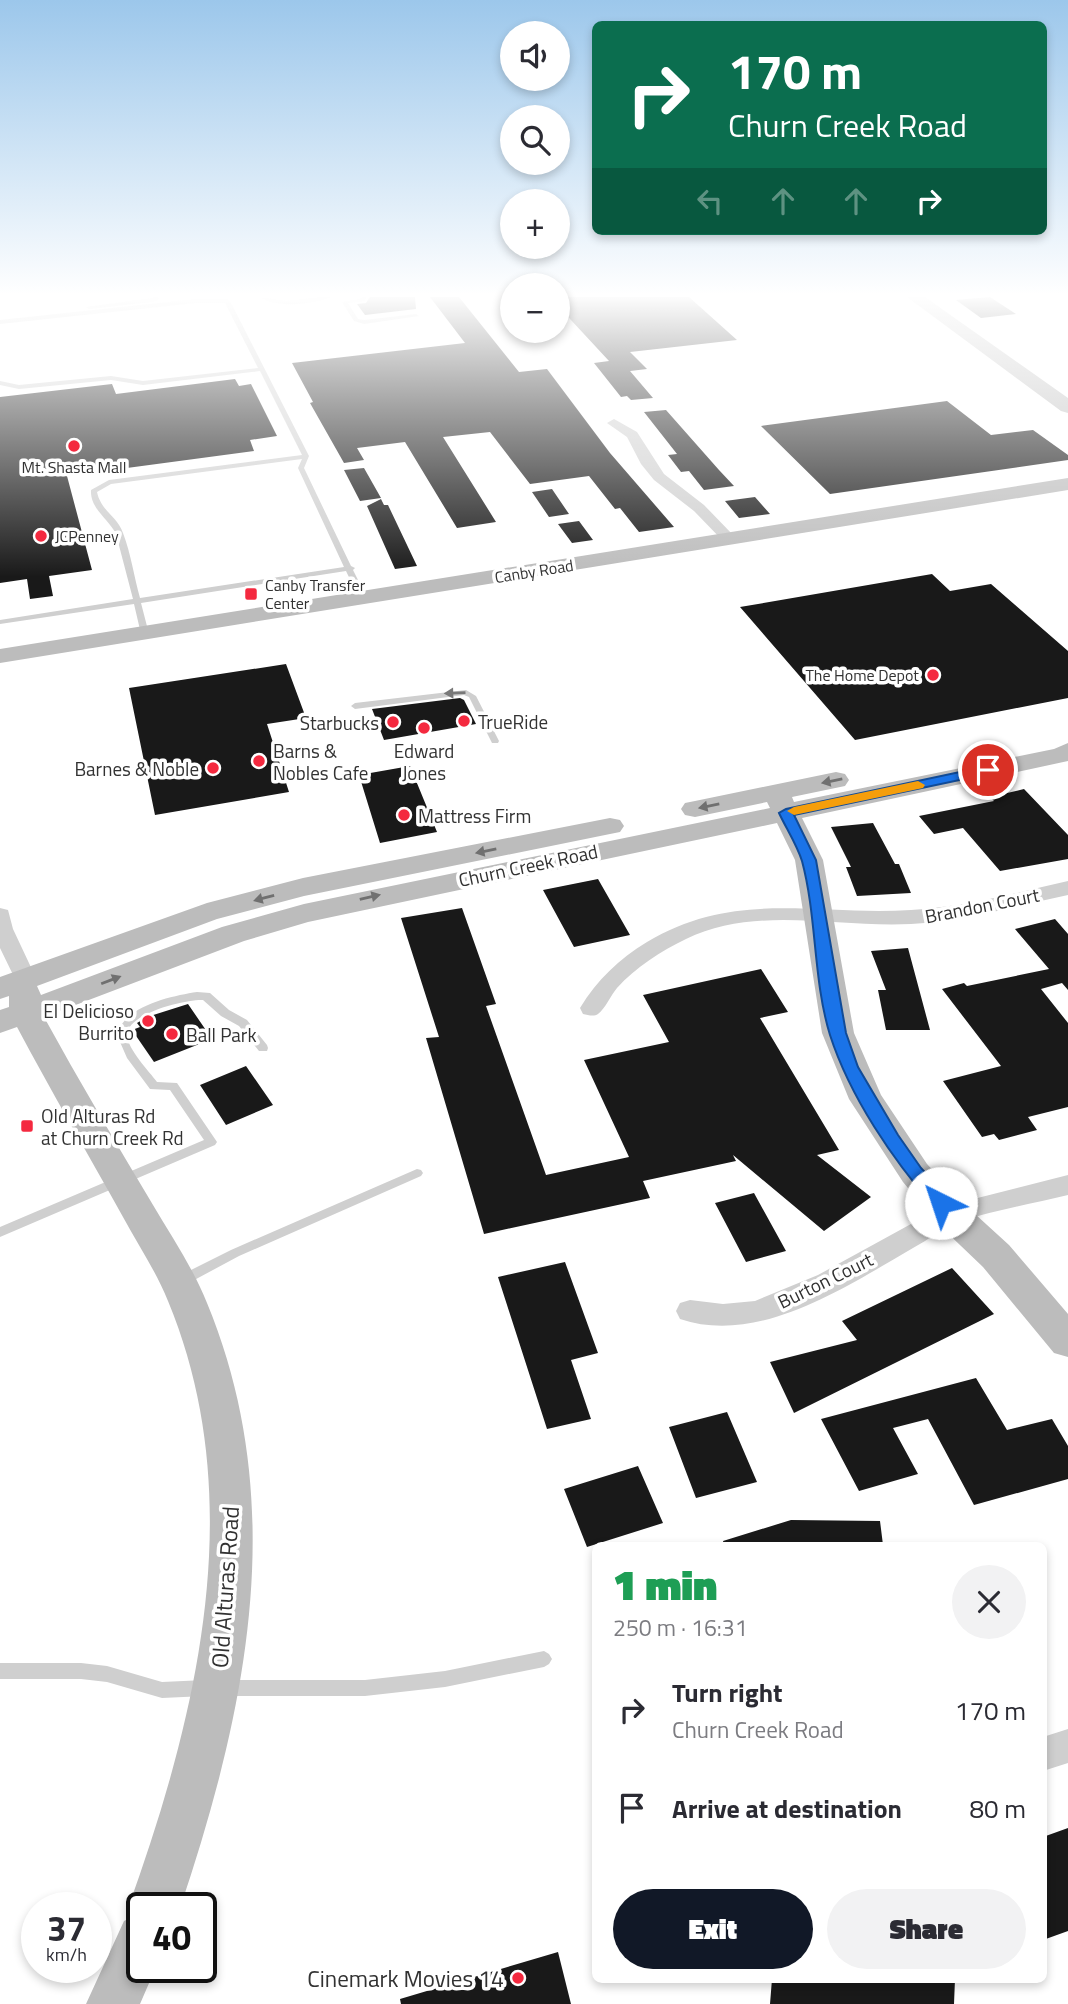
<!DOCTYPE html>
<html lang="en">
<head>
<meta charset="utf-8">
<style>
	body { margin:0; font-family:"Titillium Web",sans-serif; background:#f2f2f3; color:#2b2b33; height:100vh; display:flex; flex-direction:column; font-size:26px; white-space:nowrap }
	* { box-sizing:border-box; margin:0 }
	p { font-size:23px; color:#7c7c81 }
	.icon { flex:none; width:38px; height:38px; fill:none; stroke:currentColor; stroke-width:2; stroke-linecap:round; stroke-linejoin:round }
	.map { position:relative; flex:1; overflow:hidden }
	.details { position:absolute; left:592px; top:1542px; width:455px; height:441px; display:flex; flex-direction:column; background:#fff; border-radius:10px; box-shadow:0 4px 10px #0003 }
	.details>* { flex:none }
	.guide { position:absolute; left:592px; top:21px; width:455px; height:214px; border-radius:10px; box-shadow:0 4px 10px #0003; background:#0b6e4f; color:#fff; overflow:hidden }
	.fabs { position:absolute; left:500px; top:21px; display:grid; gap:14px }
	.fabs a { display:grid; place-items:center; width:70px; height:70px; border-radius:50%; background:#fff; box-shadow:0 4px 10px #0003; font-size:35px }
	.speed { position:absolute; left:21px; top:1892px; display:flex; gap:14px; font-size:35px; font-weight:700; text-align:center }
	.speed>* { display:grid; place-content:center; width:91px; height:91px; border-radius:50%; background:#fff; box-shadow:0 4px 10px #0003; line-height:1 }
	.speed small { font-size:18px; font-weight:400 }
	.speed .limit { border:4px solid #111; border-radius:10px; background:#fff; color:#111 }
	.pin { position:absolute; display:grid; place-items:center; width:60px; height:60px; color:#fff; margin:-30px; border:4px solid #fff; border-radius:50%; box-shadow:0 2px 7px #0007 }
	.me { position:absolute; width:77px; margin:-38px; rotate:319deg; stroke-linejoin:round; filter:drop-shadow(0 0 5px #0008) }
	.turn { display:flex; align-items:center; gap:24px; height:147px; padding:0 21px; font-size:32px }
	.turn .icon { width:91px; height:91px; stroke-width:2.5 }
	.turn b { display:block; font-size:49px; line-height:60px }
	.lanes { display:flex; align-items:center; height:66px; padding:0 21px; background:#0003; justify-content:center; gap:35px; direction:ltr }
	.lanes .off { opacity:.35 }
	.round { display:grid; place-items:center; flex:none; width:74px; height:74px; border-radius:37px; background:#f2f2f3 }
	.headline { display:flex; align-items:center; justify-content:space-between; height:119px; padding:0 21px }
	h1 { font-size:42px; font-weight:800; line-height:52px; color:#1e9e55 }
	.button { display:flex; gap:14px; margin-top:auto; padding:14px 21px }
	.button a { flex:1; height:80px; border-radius:42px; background:#111827; color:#fff; font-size:28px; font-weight:800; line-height:80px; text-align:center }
	.button a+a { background:#f2f2f3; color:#2b2b33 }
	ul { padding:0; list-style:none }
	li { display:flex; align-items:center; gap:21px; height:98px; padding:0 21px }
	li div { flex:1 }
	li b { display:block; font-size:26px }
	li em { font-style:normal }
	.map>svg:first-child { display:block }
</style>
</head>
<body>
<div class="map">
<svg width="1068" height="2004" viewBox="0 0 1068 2004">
	<rect width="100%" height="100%" fill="#fff"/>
	<!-- building -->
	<path fill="#191919" d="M370 297H415L416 309 365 315 357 304 366 303Z
		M430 297H459L519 372 547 369 610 453 674 527 639 532 620 508 615 509 589 476 530 484 490 432 443 437 496 522 457 528 405 442 357 448 364 460 344 463 310 403 313 402 292 363 465 343Z
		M558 297H689L737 340 630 352 647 369 630 371 653 398 631 400 627 396 621 397 594 363 609 361 558 306Z
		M990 297 1016 314 981 318 956 300Z
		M235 379 239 386 251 384 277 436 250 440 254 451 67 476 92 570 49 576 53 596 30 599 27 579 0 583V397L112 384 116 394Z
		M947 401 991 435 1033 430 1068 455V460L830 494 761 426Z
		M666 410 719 470 734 486 704 490 689 471 681 472 668 455 677 454 644 412Z
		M364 468 381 498 360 501 344 470Z
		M552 489 569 514 549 517 532 492Z
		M755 497 770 514 739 518 725 501Z
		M381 499 384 505H388L417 566 395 569 367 506Z
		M579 521 593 540 572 543 558 524Z
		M932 574 950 591 991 584 1068 651V698L855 740 740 607Z
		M286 664 306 718 267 724 289 792 155 815 129 688Z
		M460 698 464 700 476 724 384 740 372 709Z
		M410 766 437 832 380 843 359 775Z
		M1024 789 1068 835V859L1000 871 963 828 934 834 919 816 994 801 990 797Z
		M873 823 895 864H899L911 893 857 896 846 867H851L831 827Z
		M598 879 630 935 574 947 543 890Z
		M462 908 496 1004 486 1006 546 1175 629 1157 584 1060 669 1042 643 995 761 969 788 1012 760 1018 839 1150 817 1155 871 1197 824 1231 733 1155 736 1161 643 1181 650 1198 484 1234 426 1038 439 1037 401 918Z
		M1055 919 1068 934V990L1062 983 1041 989 1068 1023V1107L1028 1117 1037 1130 999 1140 994 1134 982 1137 943 1081 1001 1066 942 989 964 983 967 986 1049 969 1015 929Z
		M908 948 930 1030H886L878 990H886L871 951Z
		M188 1004 212 1039 154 1062 132 1030 140 1027 137 1023 147 1017Z
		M246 1066 273 1105 226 1125 200 1085Z
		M754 1193 786 1251 746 1262 715 1203Z
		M565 1262 598 1353 571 1360 591 1419 547 1429 498 1277Z
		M952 1268 994 1314 794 1413 770 1362 857 1340 842 1321Z
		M976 1378 1007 1430 1052 1419 1068 1446V1479L974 1505 928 1419 893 1428 918 1474 859 1491 821 1419Z
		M727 1412 757 1482 696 1498 669 1427Z
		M638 1466 663 1523 587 1547 564 1489Z
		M791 1520 880 1521 883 1545H724L723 1541Z
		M1068 1828V1931L1043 1940V1837Z
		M558 1952 571 2004H401L400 1999Z
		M772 1979H955L954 2004H770Z"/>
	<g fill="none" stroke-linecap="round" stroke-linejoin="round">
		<!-- lane -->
		<path fill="#cfcfcf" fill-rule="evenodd" d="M154 297H158L160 299 152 302 89 309 86 307 152 298Z
			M260 297 286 301 319 297H332C314 304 277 309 260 297Z
			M362 297H367L364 301 348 303 358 319 364 320 416 314 419 316 364 324 354 321 342 302 360 299Z
			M196 299H227L230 301 309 456 304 468 351 566 355 568 353 570 367 598 360 600 346 571 141 603 149 634 145 636 141 634 134 604 0 624V620L133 599 116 534C108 518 90 509 91 490L109 480 302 455 260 371 143 385 111 380 19 389 0 385V381L19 385 111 376 143 381 258 368 225 303H196L0 324V320ZM302 459 298 468 344 567 140 598C134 577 131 554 123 533 117 516 101 511 97 492L111 484Z
			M466 690 476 696 499 741 498 743H492L469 697 464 695 355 709 351 706 355 703Z
			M197 992 210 993 229 1010 247 1020 267 1045 268 1048 267 1051H259L239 1026 221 1016 203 1000C187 999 127 1013 127 1035 128 1050 149 1071 157 1082L177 1083 215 1139 217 1142 215 1145 0 1237V1227L204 1140 170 1090 150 1089 127 1058 117 1035C124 1006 171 996 197 992Z
			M417 1169 421 1170 423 1173 421 1176 239 1256 185 1285 181 1286 177 1285 175 1281 177 1277 231 1250Z
			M544 1651 549 1654 552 1659 549 1664 544 1667 445 1687 365 1696H224L219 1693 216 1688 219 1683 224 1680H365L445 1671Z
			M0 1663H81L107 1666 162 1682 205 1680 210 1683 213 1688 210 1693 205 1696 162 1698 107 1682 81 1679H0Z"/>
		<!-- street -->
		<path fill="#cfcfcf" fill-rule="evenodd" d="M614 419 637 432 664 474 704 505 735 537 738 540 735 543H725L694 511 654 480 641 464 627 437 607 423Z
			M1068 881V895C1016 906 965 921 911 924 837 928 755 905 686 939 661 951 636 967 617 988 611 995 605 1009 598 1014 594 1017 588 1015 583 1014L580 1008C597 980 619 959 647 942 736 889 815 916 911 910 964 907 1016 893 1068 881Z
			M0 908 8 910 13 929 36 978 33 983 25 986 17 983 0 948Z
			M1068 1175V1195C1032 1204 994 1210 959 1222 943 1228 928 1240 913 1248 847 1286 759 1346 680 1319L676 1311 680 1303 690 1300 723 1304 755 1301 818 1275 942 1207Z
			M1068 1729V1763L1043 1771V1737Z"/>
		<!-- secondary -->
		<path fill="#bcbcbc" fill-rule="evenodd" d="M907 297H925L1068 398V413L1061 411Z
			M1068 478V490L0 663V649Z
			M1068 743V761L802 818 823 860 854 1033 881 1095 927 1164 964 1204 1009 1245 1068 1314V1357L1054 1353 983 1267 938 1224 903 1182 849 1099 822 1033 795 860 777 823 308 922 244 941 44 1017C79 1081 116 1143 153 1205 172 1237 193 1268 207 1303 290 1504 247 1709 180 1908H142V1967H156L140 2004H86L124 1921 132 1917 128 1908C198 1714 250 1499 168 1301 156 1271 138 1245 123 1217 88 1154 51 1091 17 1027L0 1033V1010L9 1007V996L0 999V977L207 903 303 878 610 818 620 820 624 826 620 832 610 834 304 896 217 919 37 986 41 995 222 927 304 904 770 808 767 802 695 817 685 815 681 809 685 803 695 801 836 772 845 774 849 780 845 786 792 797 794 802 1054 749Z"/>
	</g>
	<!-- one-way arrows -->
	<defs><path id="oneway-solid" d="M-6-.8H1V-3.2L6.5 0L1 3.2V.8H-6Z" transform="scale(1.75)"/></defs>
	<use fill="#797979" href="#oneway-solid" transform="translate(455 693) rotate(178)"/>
	<g fill="#707070">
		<use href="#oneway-solid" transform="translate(832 781) rotate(169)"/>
		<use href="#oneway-solid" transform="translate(709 806) rotate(169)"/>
		<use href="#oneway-solid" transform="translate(486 851) rotate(169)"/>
		<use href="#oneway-solid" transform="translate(370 897) rotate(-13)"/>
		<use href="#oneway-solid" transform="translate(264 898) rotate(165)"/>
		<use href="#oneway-solid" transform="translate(111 980) rotate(-21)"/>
	</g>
	<!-- sky -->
	<linearGradient id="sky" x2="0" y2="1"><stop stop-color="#9cc7eb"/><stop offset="0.51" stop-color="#fff"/><stop offset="1" stop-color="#fff" stop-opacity="0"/></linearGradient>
	<rect width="1068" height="577" fill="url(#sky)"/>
	<!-- route -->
	<path fill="#1a73e8" stroke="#114b97" stroke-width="2" d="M988 766 993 768V773L794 815 816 860 846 1033 858 1067 898 1135 921 1168 948 1198 950 1203 948 1208H935C893 1160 850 1097 830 1035 813 980 817 917 802 861 797 845 786 828 779 813L786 809Z"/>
	<!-- slow -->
	<path fill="#f59e0b" d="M918 781 925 785 923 788 794 815 787 811 794 807Z"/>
	<!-- markers -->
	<g fill="#f4293f" stroke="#fff" stroke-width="2.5">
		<circle cx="74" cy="446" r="7"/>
		<circle cx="41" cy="536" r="7"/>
		<rect x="244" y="587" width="14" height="14" rx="3.5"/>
		<circle cx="933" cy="675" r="7"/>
		<circle cx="464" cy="721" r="7"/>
		<circle cx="393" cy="722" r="7"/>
		<circle cx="424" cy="728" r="7"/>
		<circle cx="259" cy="761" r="7"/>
		<circle cx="213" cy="768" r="7"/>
		<circle cx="404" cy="815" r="7"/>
		<circle cx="148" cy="1021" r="7"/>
		<circle cx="172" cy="1034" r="7"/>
		<rect x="20" y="1119" width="14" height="14" rx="3.5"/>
		<circle cx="518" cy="1978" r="7"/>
	</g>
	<g text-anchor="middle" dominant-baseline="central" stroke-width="7" stroke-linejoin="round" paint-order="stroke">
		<!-- far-poi labels -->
		<g font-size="16" fill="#323232" stroke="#fff" text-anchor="start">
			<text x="74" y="467" text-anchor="middle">Mt. Shasta Mall</text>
			<text x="55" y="536">JCPenney</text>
			<text x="265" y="585">Canby Transfer<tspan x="265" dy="18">Center</tspan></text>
			<text x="919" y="675" text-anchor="end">The Home Depot</text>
		</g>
		<!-- far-street labels -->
		<g font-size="16" fill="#323232" stroke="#fff">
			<text transform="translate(534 571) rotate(-9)">Canby Road</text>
		</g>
		<!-- poi labels -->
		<g font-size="19" fill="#323232" stroke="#fff" text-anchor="start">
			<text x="478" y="721">TrueRide</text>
			<text x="379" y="722" text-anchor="end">Starbucks</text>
			<text x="273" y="750">Barns &amp;<tspan x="273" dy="22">Nobles Cafe</tspan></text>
			<text x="424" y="750" text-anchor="middle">Edward<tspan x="424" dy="22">Jones</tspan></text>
			<text x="199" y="768" text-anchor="end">Barnes &amp; Noble</text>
			<text x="418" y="815">Mattress Firm</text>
			<text x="134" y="1010" text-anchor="end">El Delicioso<tspan x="134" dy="22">Burrito</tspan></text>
			<text x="186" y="1034">Ball Park</text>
			<text x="41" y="1115">Old Alturas Rd<tspan x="41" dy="22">at Churn Creek Rd</tspan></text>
		</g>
		<!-- street labels -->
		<g font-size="19" fill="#323232" stroke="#fff">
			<text transform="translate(528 865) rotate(-12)">Churn Creek Road</text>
			<text transform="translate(982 905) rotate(-11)">Brandon Court</text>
			<text transform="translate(825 1280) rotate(-26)">Burton Court</text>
		</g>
		<!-- near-street labels -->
		<g font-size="23" fill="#323232" stroke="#fff">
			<text transform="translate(225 1587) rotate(-86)">Old Alturas Road</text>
		</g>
		<!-- near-poi labels -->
		<g font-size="23" fill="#323232" stroke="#fff" text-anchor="end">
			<text x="504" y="1978">Cinemark Movies 14</text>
		</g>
	</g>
</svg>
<div class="fabs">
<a><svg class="icon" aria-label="sound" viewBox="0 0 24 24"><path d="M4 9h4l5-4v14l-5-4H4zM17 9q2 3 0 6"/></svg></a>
<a><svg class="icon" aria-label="search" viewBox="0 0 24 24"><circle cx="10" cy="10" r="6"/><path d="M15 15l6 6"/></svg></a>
<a>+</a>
<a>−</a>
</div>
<div class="speed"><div>37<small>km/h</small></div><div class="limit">40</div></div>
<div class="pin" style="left:988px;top:770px;background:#d93025"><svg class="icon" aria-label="arrive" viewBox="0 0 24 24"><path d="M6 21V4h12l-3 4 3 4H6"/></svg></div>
<svg class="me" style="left:941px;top:1203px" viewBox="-20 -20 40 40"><circle r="19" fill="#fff"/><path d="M0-13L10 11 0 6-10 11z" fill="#1a73e8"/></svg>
<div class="guide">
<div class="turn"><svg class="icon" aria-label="right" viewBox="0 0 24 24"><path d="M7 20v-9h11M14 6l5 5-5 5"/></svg><div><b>170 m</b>Churn Creek Road</div></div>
<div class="lanes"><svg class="icon off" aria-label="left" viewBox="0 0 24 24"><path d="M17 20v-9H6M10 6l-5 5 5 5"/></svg><svg class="icon off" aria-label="ahead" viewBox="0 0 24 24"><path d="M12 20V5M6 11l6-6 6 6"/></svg><svg class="icon off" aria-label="ahead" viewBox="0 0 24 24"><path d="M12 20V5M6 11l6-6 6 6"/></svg><svg class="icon" aria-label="right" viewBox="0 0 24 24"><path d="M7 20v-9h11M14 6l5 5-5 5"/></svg></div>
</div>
<section class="details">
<div class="headline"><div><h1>1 min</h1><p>250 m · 16:31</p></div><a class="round"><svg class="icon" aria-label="close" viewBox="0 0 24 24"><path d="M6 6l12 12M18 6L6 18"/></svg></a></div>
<ul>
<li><svg class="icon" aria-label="right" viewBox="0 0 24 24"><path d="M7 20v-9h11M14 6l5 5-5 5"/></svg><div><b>Turn right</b><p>Churn Creek Road</p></div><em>170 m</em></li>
<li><svg class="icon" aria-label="arrive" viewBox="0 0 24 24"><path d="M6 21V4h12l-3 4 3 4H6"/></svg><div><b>Arrive at destination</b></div><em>80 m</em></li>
</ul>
<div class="button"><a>Exit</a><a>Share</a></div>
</section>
</div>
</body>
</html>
